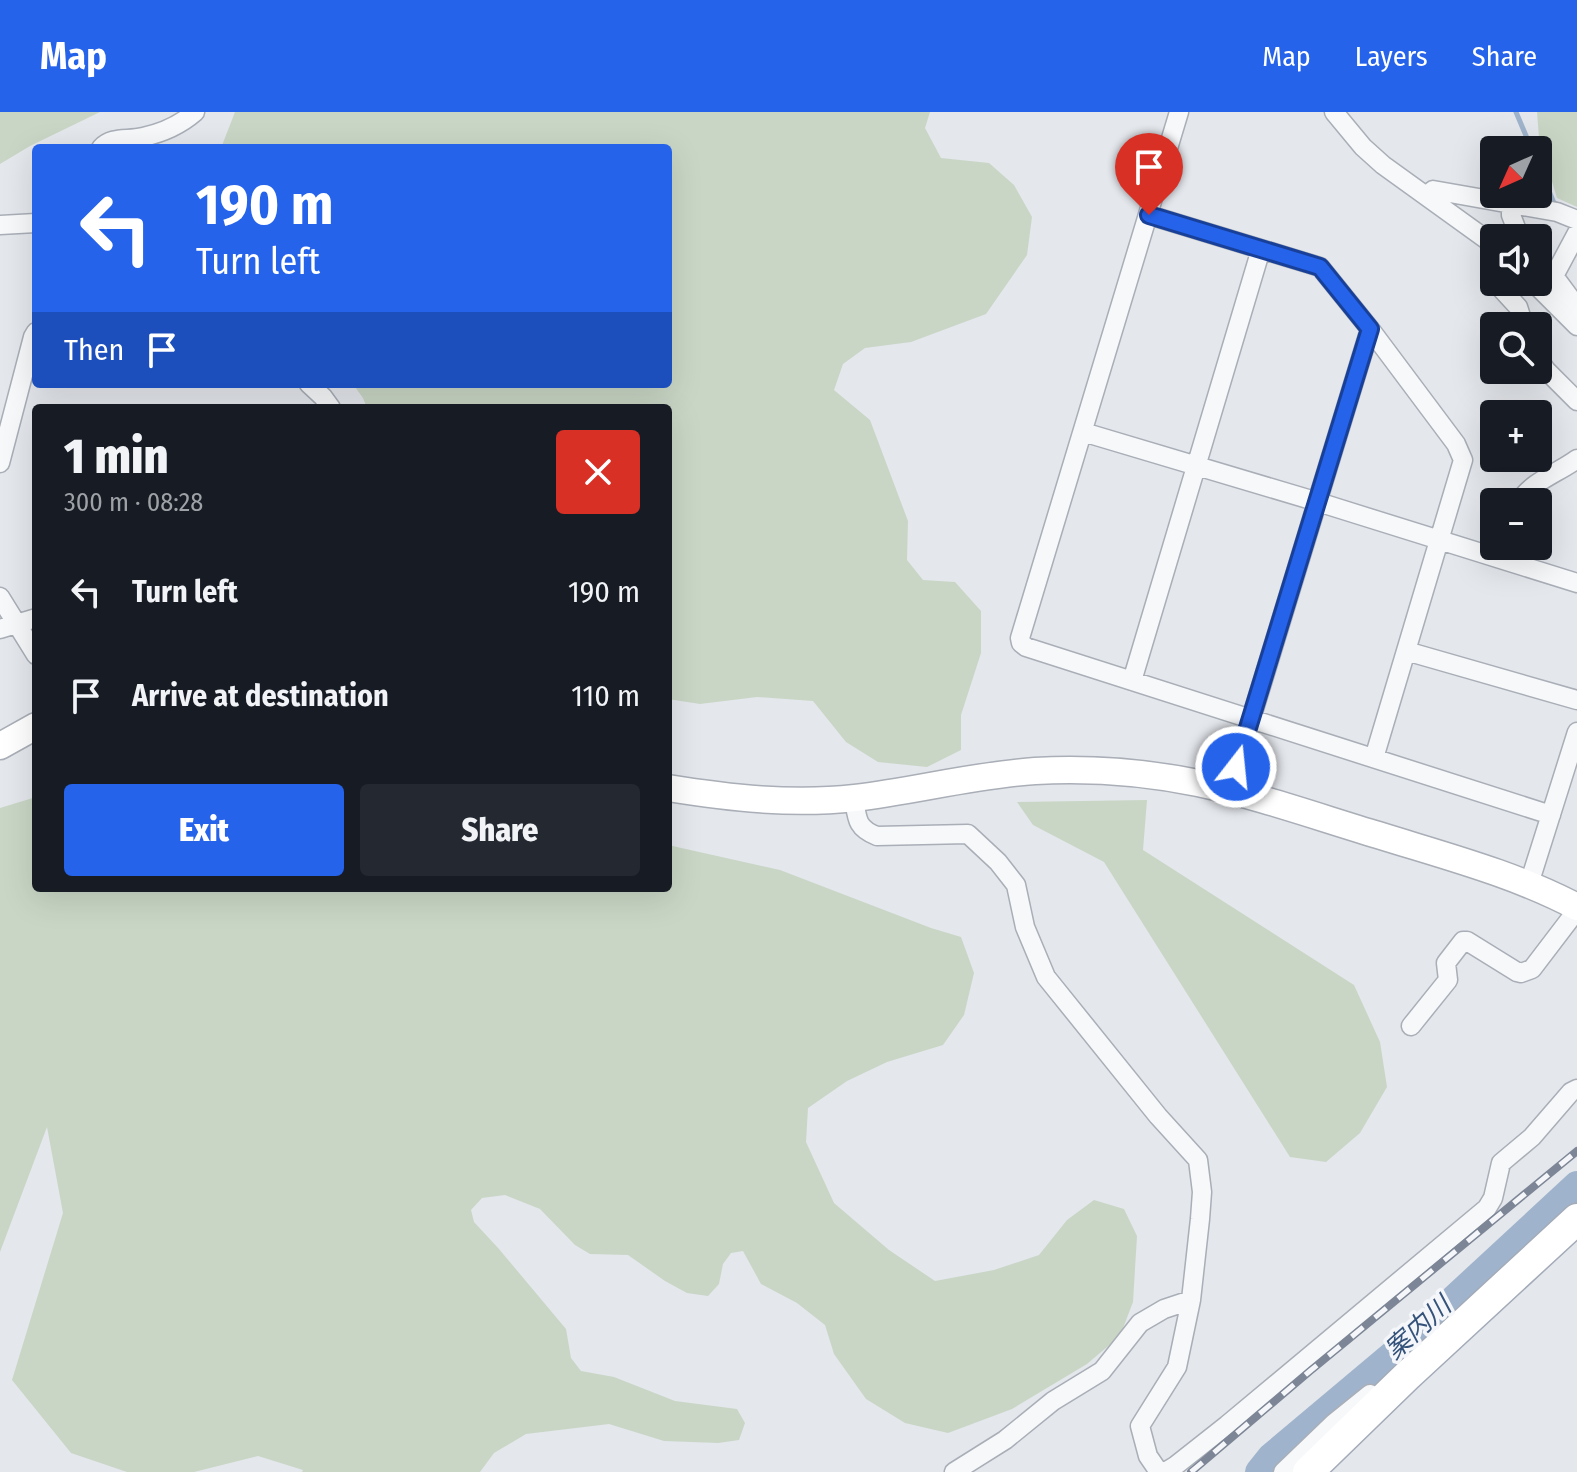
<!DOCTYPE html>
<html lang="en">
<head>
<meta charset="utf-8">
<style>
	body { margin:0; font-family:"Fira Sans Condensed","Noto Sans JP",sans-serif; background:#242831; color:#f1f3f6; height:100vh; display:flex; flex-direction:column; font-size:30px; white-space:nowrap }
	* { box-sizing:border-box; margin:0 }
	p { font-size:26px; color:#9ea1a6 }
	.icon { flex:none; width:44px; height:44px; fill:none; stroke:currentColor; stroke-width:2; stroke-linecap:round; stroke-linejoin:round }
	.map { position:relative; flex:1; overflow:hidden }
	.sheet { position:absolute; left:32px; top:292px; width:640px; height:488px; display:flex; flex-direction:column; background:#171b24; border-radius:8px; box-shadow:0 8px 32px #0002 }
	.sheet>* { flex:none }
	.hud { position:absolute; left:32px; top:32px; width:640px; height:244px; border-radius:8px; box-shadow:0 8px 32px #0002; background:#2563eb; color:#fff; overflow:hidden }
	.needle { width:52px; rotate:225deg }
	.tools { position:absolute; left:1480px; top:24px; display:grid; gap:16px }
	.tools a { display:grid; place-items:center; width:72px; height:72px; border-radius:8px; background:#171b24; box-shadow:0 8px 32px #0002; font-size:40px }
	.pin { position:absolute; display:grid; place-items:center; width:68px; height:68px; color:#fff; margin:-82px -34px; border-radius:50% 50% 50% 0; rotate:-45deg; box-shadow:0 0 8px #0007 }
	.pin .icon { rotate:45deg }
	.me { position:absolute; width:88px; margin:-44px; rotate:16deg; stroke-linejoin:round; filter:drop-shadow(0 0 6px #0008) }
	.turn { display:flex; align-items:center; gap:28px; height:168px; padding:0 32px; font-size:36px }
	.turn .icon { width:104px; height:104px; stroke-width:2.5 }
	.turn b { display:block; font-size:56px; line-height:68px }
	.then { display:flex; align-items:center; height:76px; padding:0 32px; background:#0003; gap:16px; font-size:30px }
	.round { display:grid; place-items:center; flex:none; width:84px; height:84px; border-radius:8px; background:#242831 }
	.headline { display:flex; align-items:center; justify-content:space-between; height:136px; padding:0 32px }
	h1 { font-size:48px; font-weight:800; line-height:60px }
	.button { display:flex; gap:16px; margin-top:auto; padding:16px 32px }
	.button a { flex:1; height:92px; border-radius:8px; background:#2563eb; color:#fff; font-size:32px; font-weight:800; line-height:92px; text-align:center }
	.button a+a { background:#242831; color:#f1f3f6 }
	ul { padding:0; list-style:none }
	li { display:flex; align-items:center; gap:24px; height:104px; padding:0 32px }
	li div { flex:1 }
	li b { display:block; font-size:30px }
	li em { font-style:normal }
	header { display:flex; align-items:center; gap:48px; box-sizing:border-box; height:112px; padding:0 40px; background:#2563eb; color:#fff }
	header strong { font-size:38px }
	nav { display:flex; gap:44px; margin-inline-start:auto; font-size:28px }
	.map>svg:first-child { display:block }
</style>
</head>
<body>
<header>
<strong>Map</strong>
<nav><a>Map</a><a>Layers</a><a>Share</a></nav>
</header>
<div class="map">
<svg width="1577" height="1360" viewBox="0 0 1577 1360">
	<rect width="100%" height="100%" fill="#e4e7ec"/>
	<!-- green -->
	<path fill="#c9d6c5" d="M0 0H100L30 34 0 52Z
		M235 0H930L925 16 941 46 989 51 1014 73 1032 105 1027 143 986 202 911 230 865 236 843 252 834 278 870 308 908 409 907 448 923 468 955 470 981 499V541L961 603V638L927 655 878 650 846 630 813 589 757 585 700 592 668 587V296H367L363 286 353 272H668V36H221Z
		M1537 0H1577V95L1557 86 1539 26Z
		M36 685V776H668V733L780 758 931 816 961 825 974 861 964 903 943 933 887 950 847 969 808 996 806 1030 834 1091 889 1138 935 1169 994 1158 1039 1143 1067 1108 1094 1088 1124 1097 1137 1124 1133 1190 1120 1224 1087 1252 1012 1297 948 1321 905 1311 866 1287 834 1242 825 1213 797 1191 761 1172 743 1139 731 1141 723 1152 719 1172 708 1184 687 1181 665 1169 628 1143 590 1142 575 1133 540 1097 505 1083 482 1086 471 1098 474 1110 499 1137 566 1217 571 1246 581 1259 614 1265 675 1289 737 1297 745 1311 739 1328 718 1331 664 1329 609 1312 526 1322 494 1341 480 1360H302L303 1358 258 1344 194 1360H127L71 1341 12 1268 63 1101 47 1015 0 1140V696Z
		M1147 688 1143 738 1354 873 1380 930 1387 975 1360 1021 1326 1050 1290 1045 1104 750 1033 713 1017 690Z"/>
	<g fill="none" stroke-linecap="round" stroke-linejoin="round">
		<!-- stream -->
		<path stroke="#9fb4cc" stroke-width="5" d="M1516 0 1532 38
			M1538 53 1554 91 1559 93"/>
		<!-- river -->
		<path stroke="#9fb4cc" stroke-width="28" d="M1259 1360 1271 1345 1402 1235 1577 1073"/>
		<defs>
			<path id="street" d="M1179 0 1020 526 1021 531 1026 535 1551 703
				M1334 0 1363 35 1383 53 1494 133
				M101 36C112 24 127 29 143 25 162 21 180 13 195 0
				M1427 84 1433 78 1557 100 1577 108
				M1511 92V103L1520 126
				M1149 103 1320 155 1370 217 1229 679
				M0 113 36 111
				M1577 121 1554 164 1577 195
				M1495 170 1518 195 1524 214
				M1533 170 1577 214
				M1370 217 1456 332 1463 348 1374 646
				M1538 246 1546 258 1577 289
				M309 272 323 285 331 296
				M1083 320 1318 390 1577 471
				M0 351 33 225 36 220
				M1519 390C1532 369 1558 361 1577 347
				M0 485 36 543
				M0 517 36 506
				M1406 539 1577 588
				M1132 569 1261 137
				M854 686C857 706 856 716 877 724L968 722 998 750 1016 773 1025 815 1046 865 1158 1004 1198 1048 1202 1080 1200 1107 1191 1188 1177 1255 1140 1314 1148 1344 1159 1360
				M1529 772 1577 620
				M1411 914 1448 868 1446 851 1463 829H1467L1517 860 1521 861 1532 857 1577 798
				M954 1360 1005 1328 1053 1289 1102 1259 1140 1211 1164 1197 1191 1188
				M1165 1360 1175 1354 1227 1313 1487 1096 1493 1086 1501 1051 1532 1025 1571 980 1577 977
				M1283 1360 1334 1311 1370 1282"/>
			<path id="secondary" d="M0 634 36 614
				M668 676C730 686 792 693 855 686 915 679 974 663 1035 659 1089 656 1144 660 1198 671 1259 684 1318 705 1378 723 1445 744 1515 762 1577 795"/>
			<path id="primary" d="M1308 1360 1407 1264 1577 1107"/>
		</defs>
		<!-- street casing -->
		<use href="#street" stroke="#a9aeb7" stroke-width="21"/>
		<!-- secondary casing -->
		<use href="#secondary" stroke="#a9aeb7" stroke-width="29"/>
		<!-- primary casing -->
		<use href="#primary" stroke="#a3abb8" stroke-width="33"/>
		<!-- street -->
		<use href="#street" stroke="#f7f8fa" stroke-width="18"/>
		<!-- secondary -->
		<use href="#secondary" stroke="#fff" stroke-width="26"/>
		<!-- primary -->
		<use href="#primary" stroke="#fff" stroke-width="30"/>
		<defs>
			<path id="rail" d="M1191 1360 1310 1259 1577 1039"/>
		</defs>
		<!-- rail casing -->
		<use href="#rail" stroke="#7d8696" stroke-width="8"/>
		<!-- rail -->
		<use href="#rail" stroke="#f4f6f9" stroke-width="5" stroke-dasharray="15" stroke-linecap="butt"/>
	</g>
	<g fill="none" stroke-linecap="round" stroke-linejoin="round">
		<defs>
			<path id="route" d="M1149 103 1320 155 1370 217 1236 655"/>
		</defs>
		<!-- route casing -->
		<use href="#route" stroke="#184099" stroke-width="20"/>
		<!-- route -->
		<use href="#route" stroke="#2563eb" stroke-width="14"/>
	</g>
	<g text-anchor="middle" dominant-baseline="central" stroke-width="7" stroke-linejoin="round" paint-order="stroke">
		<!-- water labels -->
		<g font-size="26" font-style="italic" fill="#34527a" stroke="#f4f6f9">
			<text transform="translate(1418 1216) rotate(-42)">案内川</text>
		</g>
	</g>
</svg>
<div class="tools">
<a><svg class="needle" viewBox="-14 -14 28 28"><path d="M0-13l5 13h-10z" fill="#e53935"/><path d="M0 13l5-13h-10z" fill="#9ea1a6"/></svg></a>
<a><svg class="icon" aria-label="sound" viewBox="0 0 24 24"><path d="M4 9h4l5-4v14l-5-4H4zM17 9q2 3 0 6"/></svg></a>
<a><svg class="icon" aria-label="search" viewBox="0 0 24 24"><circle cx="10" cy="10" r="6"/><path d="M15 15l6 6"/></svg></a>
<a>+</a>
<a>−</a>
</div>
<div class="pin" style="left:1149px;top:103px;background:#d93025"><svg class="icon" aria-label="arrive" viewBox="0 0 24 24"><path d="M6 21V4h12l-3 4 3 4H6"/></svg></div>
<svg class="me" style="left:1236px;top:655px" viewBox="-20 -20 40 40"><circle r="17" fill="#2563eb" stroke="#fff" stroke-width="3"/><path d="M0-11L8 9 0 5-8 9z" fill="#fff"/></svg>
<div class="hud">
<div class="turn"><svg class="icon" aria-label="left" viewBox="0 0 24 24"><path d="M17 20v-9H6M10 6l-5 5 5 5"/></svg><div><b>190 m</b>Turn left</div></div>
<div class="then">Then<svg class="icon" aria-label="arrive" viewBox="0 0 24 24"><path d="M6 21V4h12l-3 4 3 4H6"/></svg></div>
</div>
<section class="sheet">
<div class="headline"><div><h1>1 min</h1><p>300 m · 08:28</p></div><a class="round" style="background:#d93025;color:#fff"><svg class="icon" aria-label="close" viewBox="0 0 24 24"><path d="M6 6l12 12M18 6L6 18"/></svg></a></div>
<ul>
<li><svg class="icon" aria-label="left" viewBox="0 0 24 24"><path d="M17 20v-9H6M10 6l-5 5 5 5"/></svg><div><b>Turn left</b></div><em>190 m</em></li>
<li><svg class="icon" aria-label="arrive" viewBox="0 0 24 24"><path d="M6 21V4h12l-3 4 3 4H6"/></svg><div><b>Arrive at destination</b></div><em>110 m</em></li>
</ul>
<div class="button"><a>Exit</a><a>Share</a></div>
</section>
</div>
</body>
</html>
